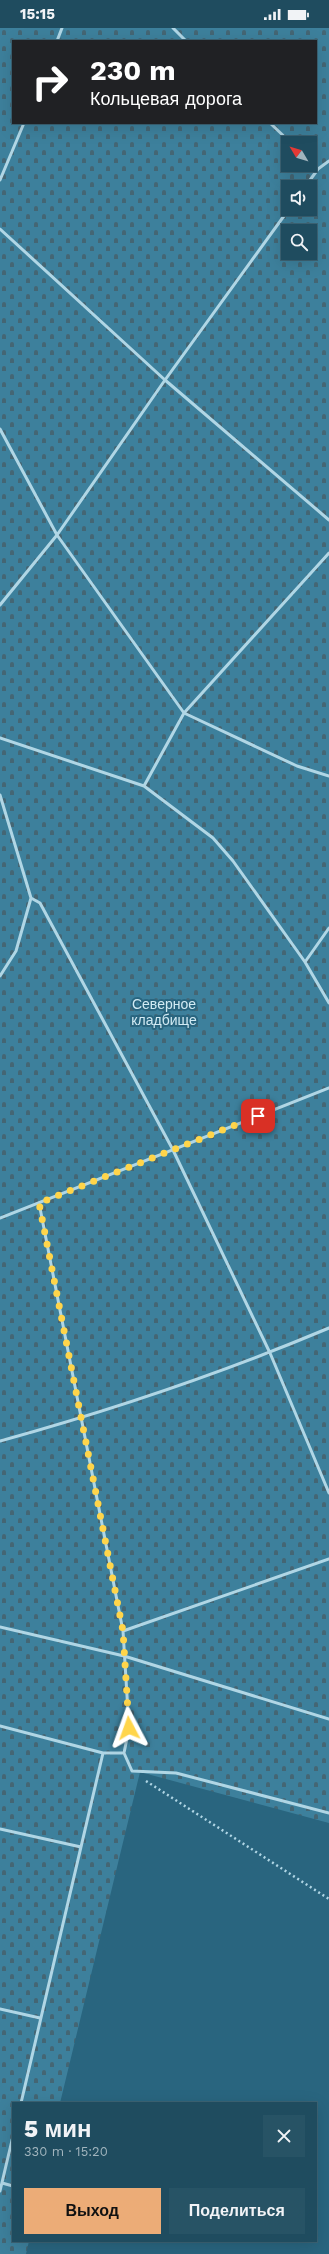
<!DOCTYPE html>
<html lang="ru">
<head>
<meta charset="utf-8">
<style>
	body { margin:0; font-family:"Work Sans",sans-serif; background:#275365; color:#f1f3f6; height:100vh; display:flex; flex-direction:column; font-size:15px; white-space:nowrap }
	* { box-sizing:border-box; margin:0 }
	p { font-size:13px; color:#a1b4bd }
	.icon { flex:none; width:22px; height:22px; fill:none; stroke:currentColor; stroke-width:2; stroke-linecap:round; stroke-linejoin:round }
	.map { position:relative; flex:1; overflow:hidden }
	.side { position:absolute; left:12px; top:2074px; width:305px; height:140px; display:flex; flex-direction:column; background:#1f4c5f; border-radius:0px; box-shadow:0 4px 16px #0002,0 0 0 1px #3c6374 }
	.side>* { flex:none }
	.hud { position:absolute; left:12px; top:12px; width:305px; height:84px; border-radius:0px; box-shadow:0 4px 16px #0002,0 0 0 1px #3c6374; background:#202124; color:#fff; overflow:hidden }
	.needle { width:26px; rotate:308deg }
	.controls { position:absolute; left:281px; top:108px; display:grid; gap:8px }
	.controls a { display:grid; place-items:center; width:36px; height:36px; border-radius:0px; background:#1f4c5f; box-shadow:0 4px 16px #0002,0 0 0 1px #3c6374; font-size:20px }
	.pin { position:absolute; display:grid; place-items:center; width:34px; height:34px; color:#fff; margin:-17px; border-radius:8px; box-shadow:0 2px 6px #0006 }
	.me { position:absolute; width:44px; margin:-22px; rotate:356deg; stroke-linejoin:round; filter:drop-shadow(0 0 3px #0008) }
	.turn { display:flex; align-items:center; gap:14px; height:84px; padding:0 12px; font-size:18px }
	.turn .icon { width:52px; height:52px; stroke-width:2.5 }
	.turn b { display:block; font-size:28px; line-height:34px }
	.round { display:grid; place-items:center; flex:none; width:42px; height:42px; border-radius:0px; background:#275365 }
	.overview { display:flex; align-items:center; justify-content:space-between; height:68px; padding:0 12px }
	h1 { font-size:24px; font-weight:800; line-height:30px }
	.action { display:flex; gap:8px; margin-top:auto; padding:8px 12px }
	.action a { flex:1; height:46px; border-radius:0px; background:#ecac77; color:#111; font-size:16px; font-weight:800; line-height:46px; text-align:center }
	.action a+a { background:#275365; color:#f1f3f6 }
	.status { display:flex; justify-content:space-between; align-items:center; height:28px; padding:0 20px; background:#1f4c5f; direction:ltr }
	.status svg { height:11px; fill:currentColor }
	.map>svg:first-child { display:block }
</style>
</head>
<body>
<div class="status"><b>15:15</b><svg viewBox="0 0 49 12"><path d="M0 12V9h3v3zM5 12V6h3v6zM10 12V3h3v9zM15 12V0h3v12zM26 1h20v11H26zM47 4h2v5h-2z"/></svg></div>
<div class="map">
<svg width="329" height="2226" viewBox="0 0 329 2226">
	<defs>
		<pattern id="cemetery-stones" width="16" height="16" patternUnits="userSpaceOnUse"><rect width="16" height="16" fill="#3d809c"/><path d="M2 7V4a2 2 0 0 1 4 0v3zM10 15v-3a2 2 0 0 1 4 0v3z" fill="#446674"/></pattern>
	</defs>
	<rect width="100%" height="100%" fill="#29657f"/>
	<!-- cemetery -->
	<path fill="url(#cemetery-stones)" fill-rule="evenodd" d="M0 0H329V1795L140 1744 60 2075H13V2213H29L26 2226H0ZM13 13H316V95H13ZM288 115H310V137H288ZM288 159H310V181H288ZM288 203H310V225H288Z"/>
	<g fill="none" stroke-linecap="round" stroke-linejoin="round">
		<!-- path -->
		<path stroke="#b0d6e5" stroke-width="2.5" stroke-dasharray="2 3" stroke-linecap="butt" d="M146 1753 329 1871"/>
		<!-- service -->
		<path stroke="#b0d6e5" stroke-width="3" d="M173 0 186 13
			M57 13 62 0
			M270 95 291 115
			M310 134 318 141
			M0 152 24 95
			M305 159 318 141 329 133
			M0 201 165 352 329 492
			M0 401 57 507 184 685 297 738 329 748
			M0 577 57 507 165 352 289 181
			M0 710 144 758 213 810 233 833 305 934 329 975
			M144 758 184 685 329 525
			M0 767 31 870 16 923 0 948
			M31 870 40 875 173 1122 270 1325 329 1465
			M305 934 329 900
			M0 1190 329 1060
			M0 1413C112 1382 222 1345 329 1300
			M0 1599 124 1628 329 1691
			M123 1603 329 1531
			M0 1698 103 1725H124L129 1700 123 1603 39 1175
			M124 1725 132 1743 176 1745 329 1785
			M0 1801 81 1819
			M0 1981 40 1990
			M21 2075 103 1725
			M2 2155 13 2158
			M0 2163 13 2108"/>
	</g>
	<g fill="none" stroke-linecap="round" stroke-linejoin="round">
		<!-- route -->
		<path stroke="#ffd54a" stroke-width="7" stroke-dasharray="0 12.6" d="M129 1700 123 1603 39 1175 258 1088"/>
	</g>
	<g text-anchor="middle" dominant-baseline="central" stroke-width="4" stroke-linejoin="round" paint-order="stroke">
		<!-- park labels -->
		<g font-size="14" fill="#d2ebf4" stroke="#29657f">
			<text x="164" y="976">Северное<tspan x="164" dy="16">кладбище</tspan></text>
		</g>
	</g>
</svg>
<div class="controls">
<a><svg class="needle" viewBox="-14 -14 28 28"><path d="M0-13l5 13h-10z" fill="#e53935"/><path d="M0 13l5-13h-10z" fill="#a1b4bd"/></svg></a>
<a><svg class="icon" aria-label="sound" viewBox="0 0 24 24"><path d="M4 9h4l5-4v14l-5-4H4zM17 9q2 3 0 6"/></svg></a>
<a><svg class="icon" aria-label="search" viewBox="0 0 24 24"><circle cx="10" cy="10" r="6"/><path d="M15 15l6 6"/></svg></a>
</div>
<div class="pin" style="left:258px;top:1088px;background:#d93025"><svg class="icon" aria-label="arrive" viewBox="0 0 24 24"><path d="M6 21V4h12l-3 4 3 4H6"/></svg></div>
<svg class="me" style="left:129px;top:1700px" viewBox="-20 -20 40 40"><path d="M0-17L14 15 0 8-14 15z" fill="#ffd54a" stroke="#fff" stroke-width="4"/></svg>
<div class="hud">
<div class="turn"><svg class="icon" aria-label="right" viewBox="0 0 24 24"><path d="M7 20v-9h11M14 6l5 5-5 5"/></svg><div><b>230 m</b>Кольцевая дорога</div></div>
</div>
<section class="side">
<div class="overview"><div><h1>5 мин</h1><p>330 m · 15:20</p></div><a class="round"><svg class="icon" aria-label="close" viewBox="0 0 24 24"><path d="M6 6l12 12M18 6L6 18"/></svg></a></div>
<div class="action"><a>Выход</a><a>Поделиться</a></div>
</section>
</div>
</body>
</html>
